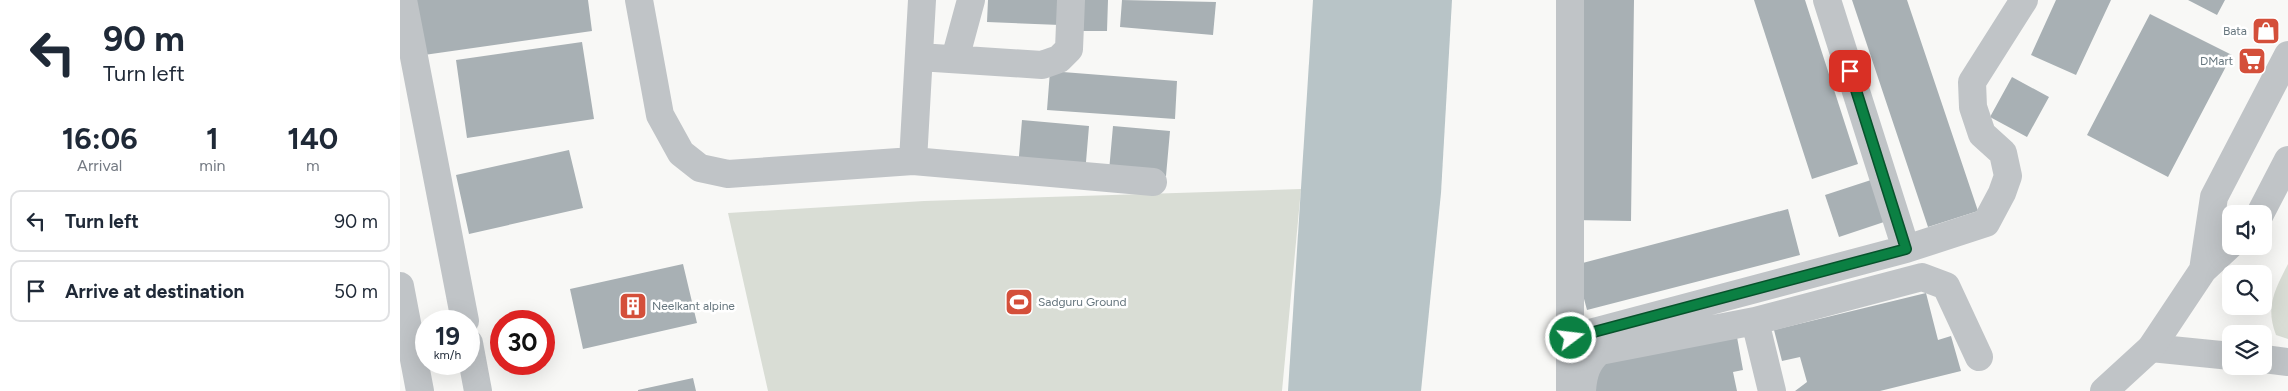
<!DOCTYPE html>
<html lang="en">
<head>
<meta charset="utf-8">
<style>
	body { margin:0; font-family:Figtree,sans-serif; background:#f6f6f7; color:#1f2937; height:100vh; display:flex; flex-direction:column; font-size:19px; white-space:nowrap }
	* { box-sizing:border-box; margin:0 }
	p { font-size:16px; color:#747a83 }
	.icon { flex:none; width:28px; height:28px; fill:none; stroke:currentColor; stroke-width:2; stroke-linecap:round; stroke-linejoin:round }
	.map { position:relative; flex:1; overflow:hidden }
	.panel { display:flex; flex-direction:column; background:#fff; width:400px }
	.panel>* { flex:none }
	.guide { background:#fff; color:#1f2937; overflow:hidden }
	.buttons { position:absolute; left:1822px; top:205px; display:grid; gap:10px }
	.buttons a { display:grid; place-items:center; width:50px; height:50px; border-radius:10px; background:#fff; box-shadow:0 5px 20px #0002; font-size:25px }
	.speed { position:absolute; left:15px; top:310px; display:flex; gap:10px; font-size:25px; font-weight:700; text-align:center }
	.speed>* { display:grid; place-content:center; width:65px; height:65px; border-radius:50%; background:#fff; box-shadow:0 5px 20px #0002; line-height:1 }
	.speed small { font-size:12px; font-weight:400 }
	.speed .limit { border:8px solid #d22; background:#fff; color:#111 }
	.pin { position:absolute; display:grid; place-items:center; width:42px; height:42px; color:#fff; margin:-21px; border-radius:10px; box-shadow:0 2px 8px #0006 }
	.me { position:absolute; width:55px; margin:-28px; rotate:75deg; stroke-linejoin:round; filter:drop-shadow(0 0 4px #0008) }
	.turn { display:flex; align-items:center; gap:18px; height:105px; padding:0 20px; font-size:22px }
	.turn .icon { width:65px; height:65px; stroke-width:2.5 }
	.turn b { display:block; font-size:35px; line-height:42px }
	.eta { display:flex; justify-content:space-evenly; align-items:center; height:85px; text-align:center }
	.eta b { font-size:30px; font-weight:700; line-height:35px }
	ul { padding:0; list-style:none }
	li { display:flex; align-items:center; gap:15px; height:62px; margin:0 10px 8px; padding:0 10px; border:2px solid #e0e1e3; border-radius:10px }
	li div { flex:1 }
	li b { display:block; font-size:19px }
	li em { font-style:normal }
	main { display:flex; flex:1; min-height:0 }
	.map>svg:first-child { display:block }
</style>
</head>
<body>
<main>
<section class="panel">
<div class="guide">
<div class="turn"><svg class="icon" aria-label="left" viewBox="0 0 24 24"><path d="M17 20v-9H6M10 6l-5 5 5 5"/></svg><div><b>90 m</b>Turn left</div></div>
</div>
<div class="eta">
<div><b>16:06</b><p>Arrival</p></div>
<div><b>1</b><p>min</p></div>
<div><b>140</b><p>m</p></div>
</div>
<ul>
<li><svg class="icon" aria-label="left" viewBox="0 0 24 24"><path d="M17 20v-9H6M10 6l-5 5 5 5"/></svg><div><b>Turn left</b></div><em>90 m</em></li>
<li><svg class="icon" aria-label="arrive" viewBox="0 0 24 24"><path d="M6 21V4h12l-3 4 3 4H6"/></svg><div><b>Arrive at destination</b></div><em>50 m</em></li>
</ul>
</section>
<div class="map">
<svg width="1888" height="391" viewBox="0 0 1888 391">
	<rect width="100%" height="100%" fill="#f8f8f6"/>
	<!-- green -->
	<path fill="#d9ddd5" d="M901 189 882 391H368L328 213 524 201Z
		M1888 264V339L1876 335C1865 306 1875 290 1888 264Z"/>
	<!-- water -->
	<path fill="#b8c4c7" d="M913 0H1052L1041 193 1021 391H888Z"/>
	<!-- building -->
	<path fill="#a8b0b4" d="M16 0H188L192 31 24 55Z
		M588 0H661L660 25 587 22Z
		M684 0H708L707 31H683Z
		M722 0 816 2 813 35 720 27Z
		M1177 0H1234L1231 221 1173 220Z
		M1354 0H1405L1458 164 1412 179Z
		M1452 0H1507L1578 211 1528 227Z
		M1656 0H1711L1676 75 1631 55Z
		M1788 0H1825L1817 15Z
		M1750 14 1832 55 1768 177 1687 135Z
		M182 42 194 119 67 138 56 60Z
		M650 71 777 81 775 119 647 110Z
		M1612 77 1649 97 1627 137 1590 117Z
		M622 120 689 126 685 174 618 168Z
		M713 126 770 131 766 176 709 171Z
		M169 150 183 208 69 234 56 175Z
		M1471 180 1484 222 1439 237 1425 195Z
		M1388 209 1400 255 1187 310 1175 265Z
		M283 264 297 323 183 349 170 289Z
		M1526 293 1538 340 1551 336 1561 371 1480 391H1395L1407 382 1400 357 1382 361 1374 330Z
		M1337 337 1343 370 1333 372 1337 391H1186L1193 364Z
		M293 378 296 391H238V390Z"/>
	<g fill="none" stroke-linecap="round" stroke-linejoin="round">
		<!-- minor -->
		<path stroke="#c0c4c7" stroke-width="28" d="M239 0 260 115 281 153 300 168 328 174 513 161 753 182
			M1170 0V391
			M1427 0 1506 249
			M519 57 642 65 659 59 669 49 671 0
			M555 59 571 0
			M513 161 522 0
			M1171 338 1506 249 1586 223 1602 193 1608 176 1603 153 1582 134 1573 107 1572 82 1624 0
			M1751 348 1831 356
			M1864 359 1888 362
			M1182 391C1183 374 1187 361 1200 351L1355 321
			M1372 391 1355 321 1522 277 1546 286 1579 357"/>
		<!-- tertiary -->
		<path stroke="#c0c4c7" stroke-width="28" d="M3 0 65 321
			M1860 214 1888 160
			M1803 270 1814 197 1888 55
			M0 286 20 391
			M69 343 78 391
			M1704 391 1751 348 1803 270 1831 244"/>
	</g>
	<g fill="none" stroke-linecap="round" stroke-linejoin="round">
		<defs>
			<path id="route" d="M1171 338 1506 249 1450 71"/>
		</defs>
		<!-- route casing -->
		<use href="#route" stroke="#07532c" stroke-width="12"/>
		<!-- route -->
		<use href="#route" stroke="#0b8043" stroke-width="9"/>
	</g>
	<!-- icons -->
	<defs>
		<symbol id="shop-square" viewBox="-11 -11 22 22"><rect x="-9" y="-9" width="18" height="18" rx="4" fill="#d44f3a" stroke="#fff"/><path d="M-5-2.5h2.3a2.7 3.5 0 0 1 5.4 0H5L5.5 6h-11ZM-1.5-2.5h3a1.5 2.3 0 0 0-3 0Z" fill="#fff"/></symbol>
		<symbol id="supermarket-square" viewBox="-11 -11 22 22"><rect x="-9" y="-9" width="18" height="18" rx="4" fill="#d44f3a" stroke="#fff"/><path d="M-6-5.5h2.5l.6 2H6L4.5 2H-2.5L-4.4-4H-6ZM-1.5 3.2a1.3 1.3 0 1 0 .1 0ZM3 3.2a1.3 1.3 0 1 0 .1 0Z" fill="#fff"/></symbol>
		<symbol id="stadium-square" viewBox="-11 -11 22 22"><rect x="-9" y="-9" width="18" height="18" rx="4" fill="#d44f3a" stroke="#fff"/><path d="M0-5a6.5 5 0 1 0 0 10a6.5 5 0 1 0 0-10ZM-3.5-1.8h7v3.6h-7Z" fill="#fff"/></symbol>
		<symbol id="building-square" viewBox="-11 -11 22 22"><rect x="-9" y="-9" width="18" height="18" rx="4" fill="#d44f3a" stroke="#fff"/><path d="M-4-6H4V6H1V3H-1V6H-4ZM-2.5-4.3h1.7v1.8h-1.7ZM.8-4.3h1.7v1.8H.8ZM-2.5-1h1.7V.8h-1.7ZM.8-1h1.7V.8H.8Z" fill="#fff"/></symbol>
	</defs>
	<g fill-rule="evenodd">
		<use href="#shop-square" x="1850" y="15" width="32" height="32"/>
		<use href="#supermarket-square" x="1836" y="45" width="32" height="32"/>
		<use href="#stadium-square" x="603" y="286" width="32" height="32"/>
		<use href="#building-square" x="217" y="290" width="32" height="32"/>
	</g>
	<g text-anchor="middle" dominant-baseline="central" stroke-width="5" stroke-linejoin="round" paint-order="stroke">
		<!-- poi labels -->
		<g font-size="12" fill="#66767e" stroke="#fff" text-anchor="end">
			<text x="1847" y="31">Bata</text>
			<text x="1833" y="61">DMart</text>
			<text x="638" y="302" text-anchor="start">Sadguru Ground</text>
			<text x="252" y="306" text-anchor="start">Neelkant alpine</text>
		</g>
	</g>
</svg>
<div class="buttons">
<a><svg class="icon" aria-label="sound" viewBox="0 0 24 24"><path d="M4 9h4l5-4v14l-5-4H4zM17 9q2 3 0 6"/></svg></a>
<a><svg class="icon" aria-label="search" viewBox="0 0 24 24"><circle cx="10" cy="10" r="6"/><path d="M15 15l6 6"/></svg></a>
<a><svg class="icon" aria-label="layers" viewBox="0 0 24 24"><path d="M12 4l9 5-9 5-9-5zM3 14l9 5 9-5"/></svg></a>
</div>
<div class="speed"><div>19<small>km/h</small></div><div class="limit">30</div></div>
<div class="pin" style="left:1450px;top:71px;background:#d93025"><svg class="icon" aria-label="arrive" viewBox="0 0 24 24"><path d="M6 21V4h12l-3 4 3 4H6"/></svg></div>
<svg class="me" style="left:1171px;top:338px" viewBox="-20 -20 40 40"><circle r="17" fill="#0b8043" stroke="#fff" stroke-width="3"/><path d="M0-11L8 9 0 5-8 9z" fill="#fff"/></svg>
</div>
</main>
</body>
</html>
